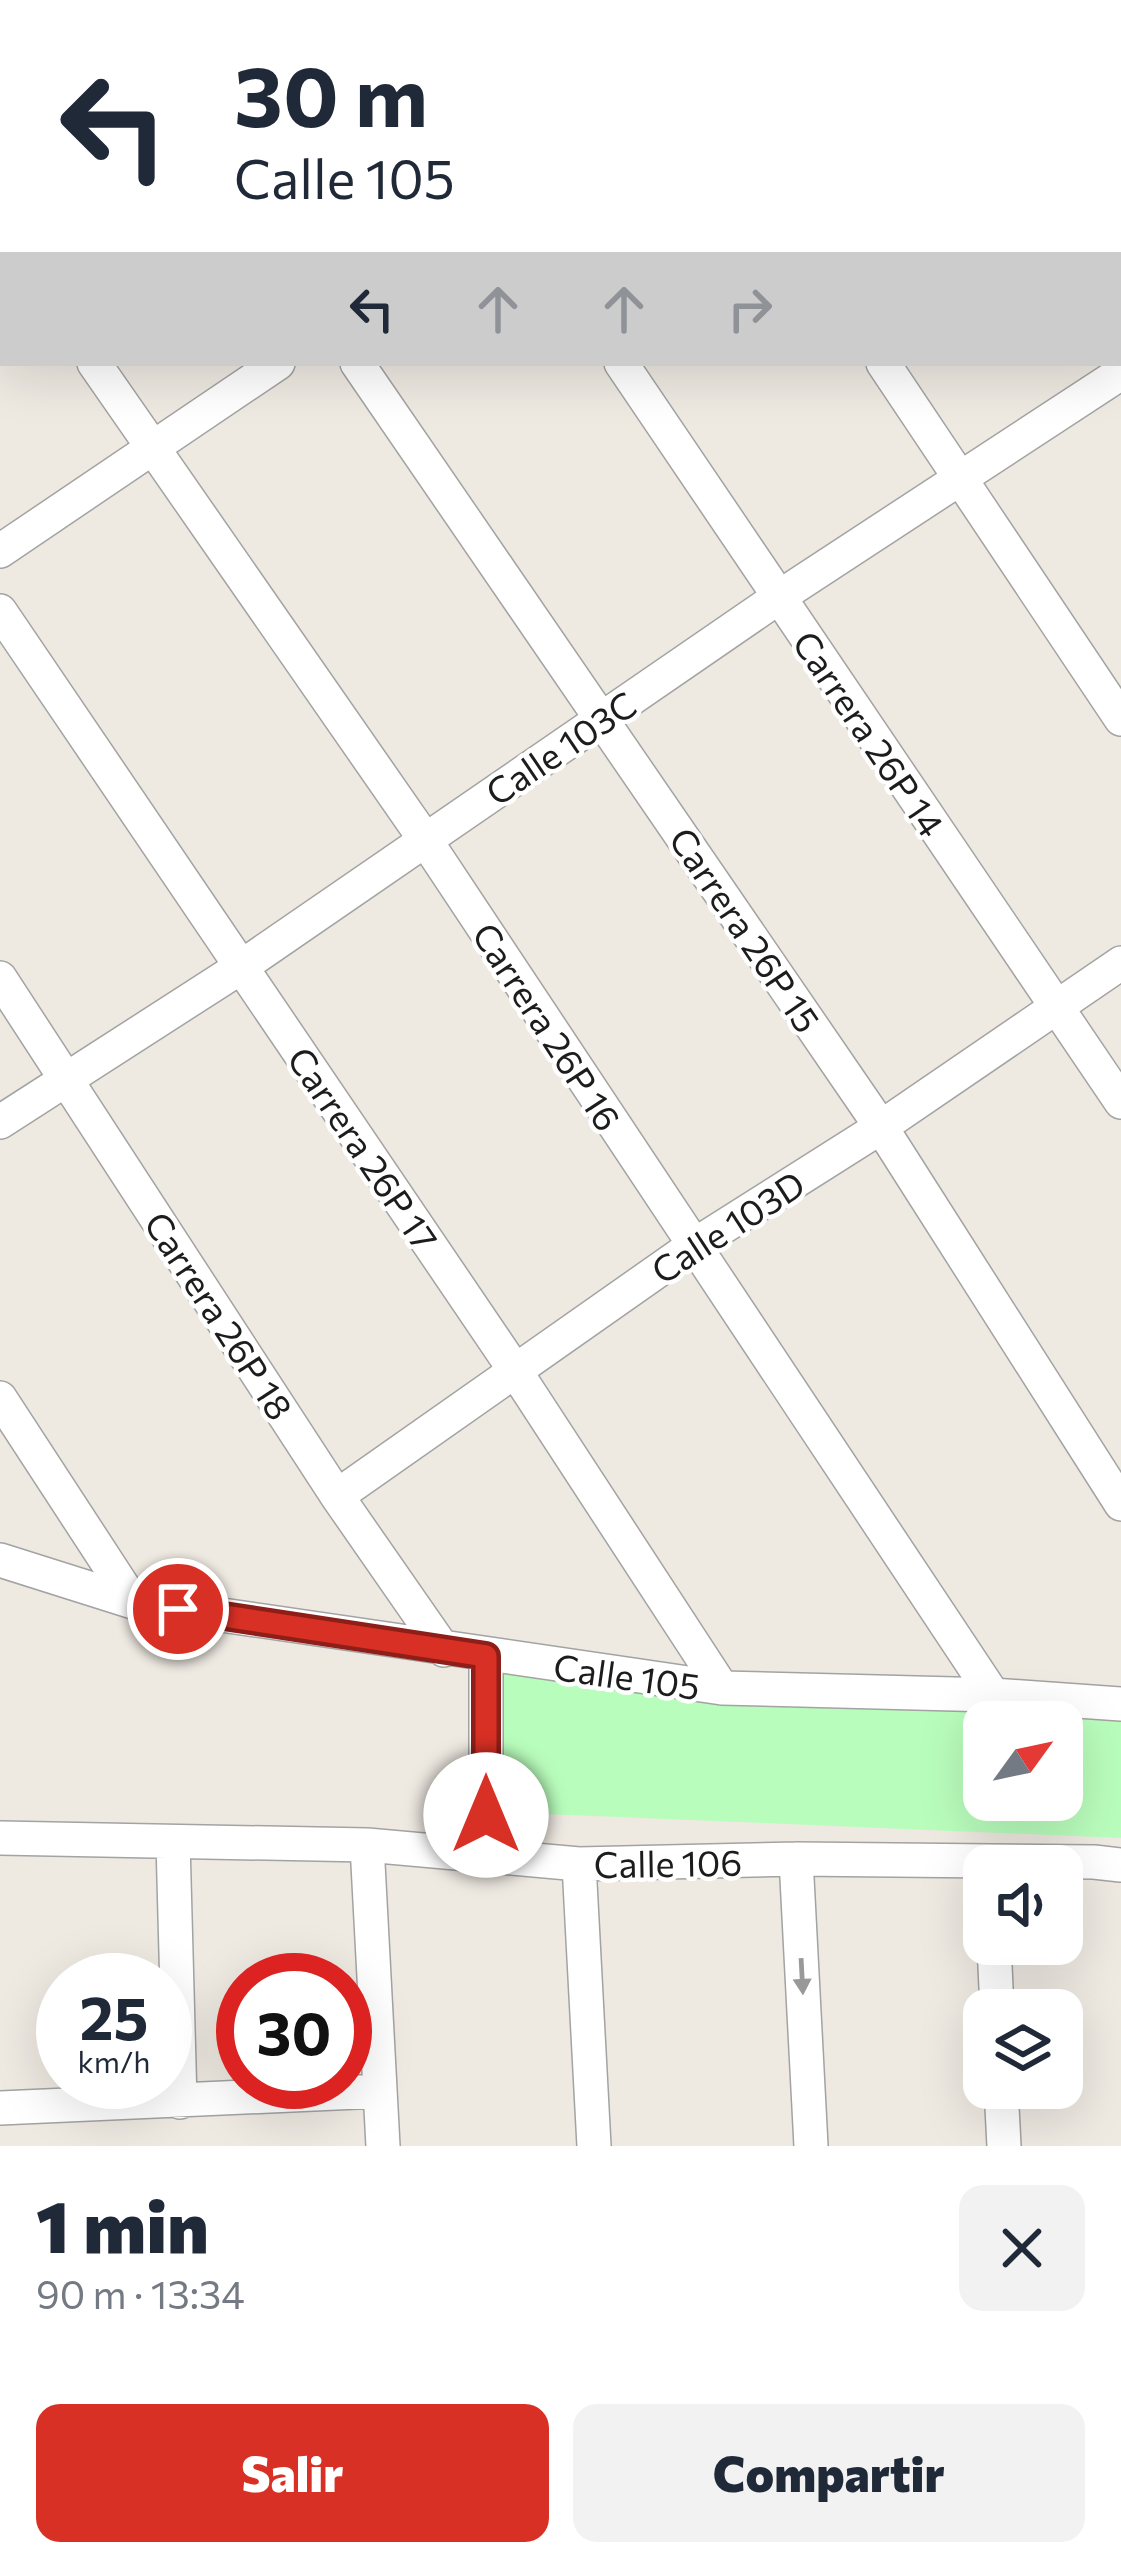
<!DOCTYPE html>
<html lang="es">
<head>
<meta charset="utf-8">
<style>
	body { margin:0; font-family:Commissioner,sans-serif; background:#f2f2f3; color:#1f2937; height:100vh; display:flex; flex-direction:column; font-size:45px; white-space:nowrap }
	* { box-sizing:border-box; margin:0 }
	p { font-size:39px; color:#747a83 }
	.icon { flex:none; width:66px; height:66px; fill:none; stroke:currentColor; stroke-width:2; stroke-linecap:round; stroke-linejoin:round }
	.map { position:relative; height:2146px; overflow:hidden }
	.drawer { display:flex; flex-direction:column; background:#fff; flex:1 }
	.drawer>* { flex:none }
	.hud { position:absolute; left:0px; top:0px; width:1122px; height:366px; box-shadow:0 12px 48px #0002; background:#fff; color:#1f2937; overflow:hidden }
	.needle { width:78px; rotate:57deg }
	.controls { position:absolute; left:963px; top:1701px; display:grid; gap:24px }
	.controls a { display:grid; place-items:center; width:120px; height:120px; border-radius:24px; background:#fff; box-shadow:0 12px 48px #0002; font-size:60px }
	.speed { position:absolute; left:36px; top:1953px; display:flex; gap:24px; font-size:60px; font-weight:700; text-align:center }
	.speed>* { display:grid; place-content:center; width:156px; height:156px; border-radius:50%; background:#fff; box-shadow:0 12px 48px #0002; line-height:1 }
	.speed small { font-size:30px; font-weight:400 }
	.speed .limit { border:18px solid #d22; background:#fff; color:#111 }
	.pin { position:absolute; display:grid; place-items:center; width:102px; height:102px; color:#fff; margin:-51px; border:6px solid #fff; border-radius:50%; box-shadow:0 3px 12px #0007 }
	.me { position:absolute; width:132px; margin:-66px; rotate:0deg; stroke-linejoin:round; filter:drop-shadow(0 0 9px #0008) }
	.turn { display:flex; align-items:center; gap:42px; height:252px; padding:0 36px; font-size:54px }
	.turn .icon { width:156px; height:156px; stroke-width:2.5 }
	.turn b { display:block; font-size:84px; line-height:102px }
	.lanes { display:flex; align-items:center; height:114px; padding:0 36px; background:#0003; justify-content:center; gap:60px; direction:ltr }
	.lanes .off { opacity:.35 }
	.round { display:grid; place-items:center; flex:none; width:126px; height:126px; border-radius:24px; background:#f2f2f3 }
	.headline { display:flex; align-items:center; justify-content:space-between; height:204px; padding:0 36px }
	h1 { font-size:72px; font-weight:800; line-height:90px }
	.button { display:flex; gap:24px; margin-top:auto; padding:24px 36px }
	.button a { flex:1; height:138px; border-radius:24px; background:#d93025; color:#fff; font-size:48px; font-weight:800; line-height:138px; text-align:center }
	.button a+a { background:#f2f2f3; color:#1f2937 }
	.map>svg:first-child { display:block }
</style>
</head>
<body>
<div class="map">
<svg width="1121" height="2146" viewBox="0 0 1121 2146">
	<rect width="100%" height="100%" fill="#eee9e1"/>
	<!-- park -->
	<path fill="#b9fdbc" fill-rule="evenodd" d="M497 1668 1121 1715V1838L499 1812ZM984 1722H1062V1800H984Z"/>
	<g fill="none" stroke-linecap="round" stroke-linejoin="round">
		<defs>
			<path id="street" d="M109 0 111 3
				M638 0 640 3
				M905 0 907 3
				M830 3 834 0
				M1119 319 1121 322
				M94 363 424 838 993 1695
				M357 363 881 1127 1121 1504
				M621 363 1121 1102
				M883 363 1121 719
				M0 551 278 363
				M0 611 514 1369 722 1688
				M0 978 337 1496 444 1650
				M0 1122 241 967 779 597 1121 373
				M0 1398 133 1602
				M337 1496 693 1246 881 1127 1121 963
				M0 1560 133 1602 722 1688 993 1695 1121 1704
				M0 1838 367 1845 579 1864 796 1859 1094 1862 1121 1865
				M173 1842 180 2102
				M367 1845 383 2146
				M486 1855V1656
				M796 1859 811 2146
				M579 1864 594 2146
				M994 1944 997 2010
				M1001 2088 1004 2146
				M0 2108 380 2091"/>
			<path id="secondary" d="M241 3 248 0
				M508 3 515 0
				M0 103 3 102
				M0 216 3 214"/>
		</defs>
		<!-- street casing -->
		<use href="#street" stroke="#a3a3a3" stroke-width="36"/>
		<!-- secondary casing -->
		<use href="#secondary" stroke="#6e7600" stroke-width="48"/>
		<!-- street -->
		<use href="#street" stroke="#fff" stroke-width="33"/>
		<!-- secondary -->
		<use href="#secondary" stroke="#fdfeaf" stroke-width="45"/>
	</g>
	<!-- one-way arrows -->
	<defs><path id="oneway-solid" d="M-6-.8H1V-3.2L6.5 0L1 3.2V.8H-6Z" transform="scale(3)"/></defs>
	<use fill="#999" href="#oneway-solid" transform="translate(802 1976) rotate(87)"/>
	<g fill="none" stroke-linecap="round" stroke-linejoin="round">
		<defs>
			<path id="route" d="M178 1609 486 1656V1815"/>
		</defs>
		<!-- route casing -->
		<use href="#route" stroke="#8d1f18" stroke-width="30"/>
		<!-- route -->
		<use href="#route" stroke="#d93025" stroke-width="21"/>
	</g>
	<g text-anchor="middle" dominant-baseline="central" stroke-width="9" stroke-linejoin="round" paint-order="stroke">
		<!-- street labels -->
		<g font-size="36" fill="#1c1c1c" stroke="#fff">
			<text transform="translate(870 733) rotate(56)">Carrera 26P 14</text>
			<text transform="translate(560 747) rotate(-34)">Calle 103C</text>
			<text transform="translate(746 929) rotate(56)">Carrera 26P 15</text>
			<text transform="translate(548 1026) rotate(57)">Carrera 26P 16</text>
			<text transform="translate(364 1148) rotate(56)">Carrera 26P 17</text>
			<text transform="translate(727 1226) rotate(-33)">Calle 103D</text>
			<text transform="translate(220 1315) rotate(57)">Carrera 26P 18</text>
			<text transform="translate(627 1675) rotate(8)">Calle 105</text>
			<text transform="translate(668 1862) rotate(-1)">Calle 106</text>
		</g>
	</g>
</svg>
<div class="controls">
<a><svg class="needle" viewBox="-14 -14 28 28"><path d="M0-13l5 13h-10z" fill="#e53935"/><path d="M0 13l5-13h-10z" fill="#747a83"/></svg></a>
<a><svg class="icon" aria-label="sound" viewBox="0 0 24 24"><path d="M4 9h4l5-4v14l-5-4H4zM17 9q2 3 0 6"/></svg></a>
<a><svg class="icon" aria-label="layers" viewBox="0 0 24 24"><path d="M12 4l9 5-9 5-9-5zM3 14l9 5 9-5"/></svg></a>
</div>
<div class="speed"><div>25<small>km/h</small></div><div class="limit">30</div></div>
<div class="pin" style="left:178px;top:1609px;background:#d93025"><svg class="icon" aria-label="arrive" viewBox="0 0 24 24"><path d="M6 21V4h12l-3 4 3 4H6"/></svg></div>
<svg class="me" style="left:486px;top:1815px" viewBox="-20 -20 40 40"><circle r="19" fill="#fff"/><path d="M0-13L10 11 0 6-10 11z" fill="#d93025"/></svg>
<div class="hud">
<div class="turn"><svg class="icon" aria-label="left" viewBox="0 0 24 24"><path d="M17 20v-9H6M10 6l-5 5 5 5"/></svg><div><b>30 m</b>Calle 105</div></div>
<div class="lanes"><svg class="icon" aria-label="left" viewBox="0 0 24 24"><path d="M17 20v-9H6M10 6l-5 5 5 5"/></svg><svg class="icon off" aria-label="ahead" viewBox="0 0 24 24"><path d="M12 20V5M6 11l6-6 6 6"/></svg><svg class="icon off" aria-label="ahead" viewBox="0 0 24 24"><path d="M12 20V5M6 11l6-6 6 6"/></svg><svg class="icon off" aria-label="right" viewBox="0 0 24 24"><path d="M7 20v-9h11M14 6l5 5-5 5"/></svg></div>
</div>
</div>
<section class="drawer">
<div class="headline"><div><h1>1 min</h1><p>90 m · 13:34</p></div><a class="round"><svg class="icon" aria-label="close" viewBox="0 0 24 24"><path d="M6 6l12 12M18 6L6 18"/></svg></a></div>
<div class="button"><a>Salir</a><a>Compartir</a></div>
</section>
</body>
</html>
